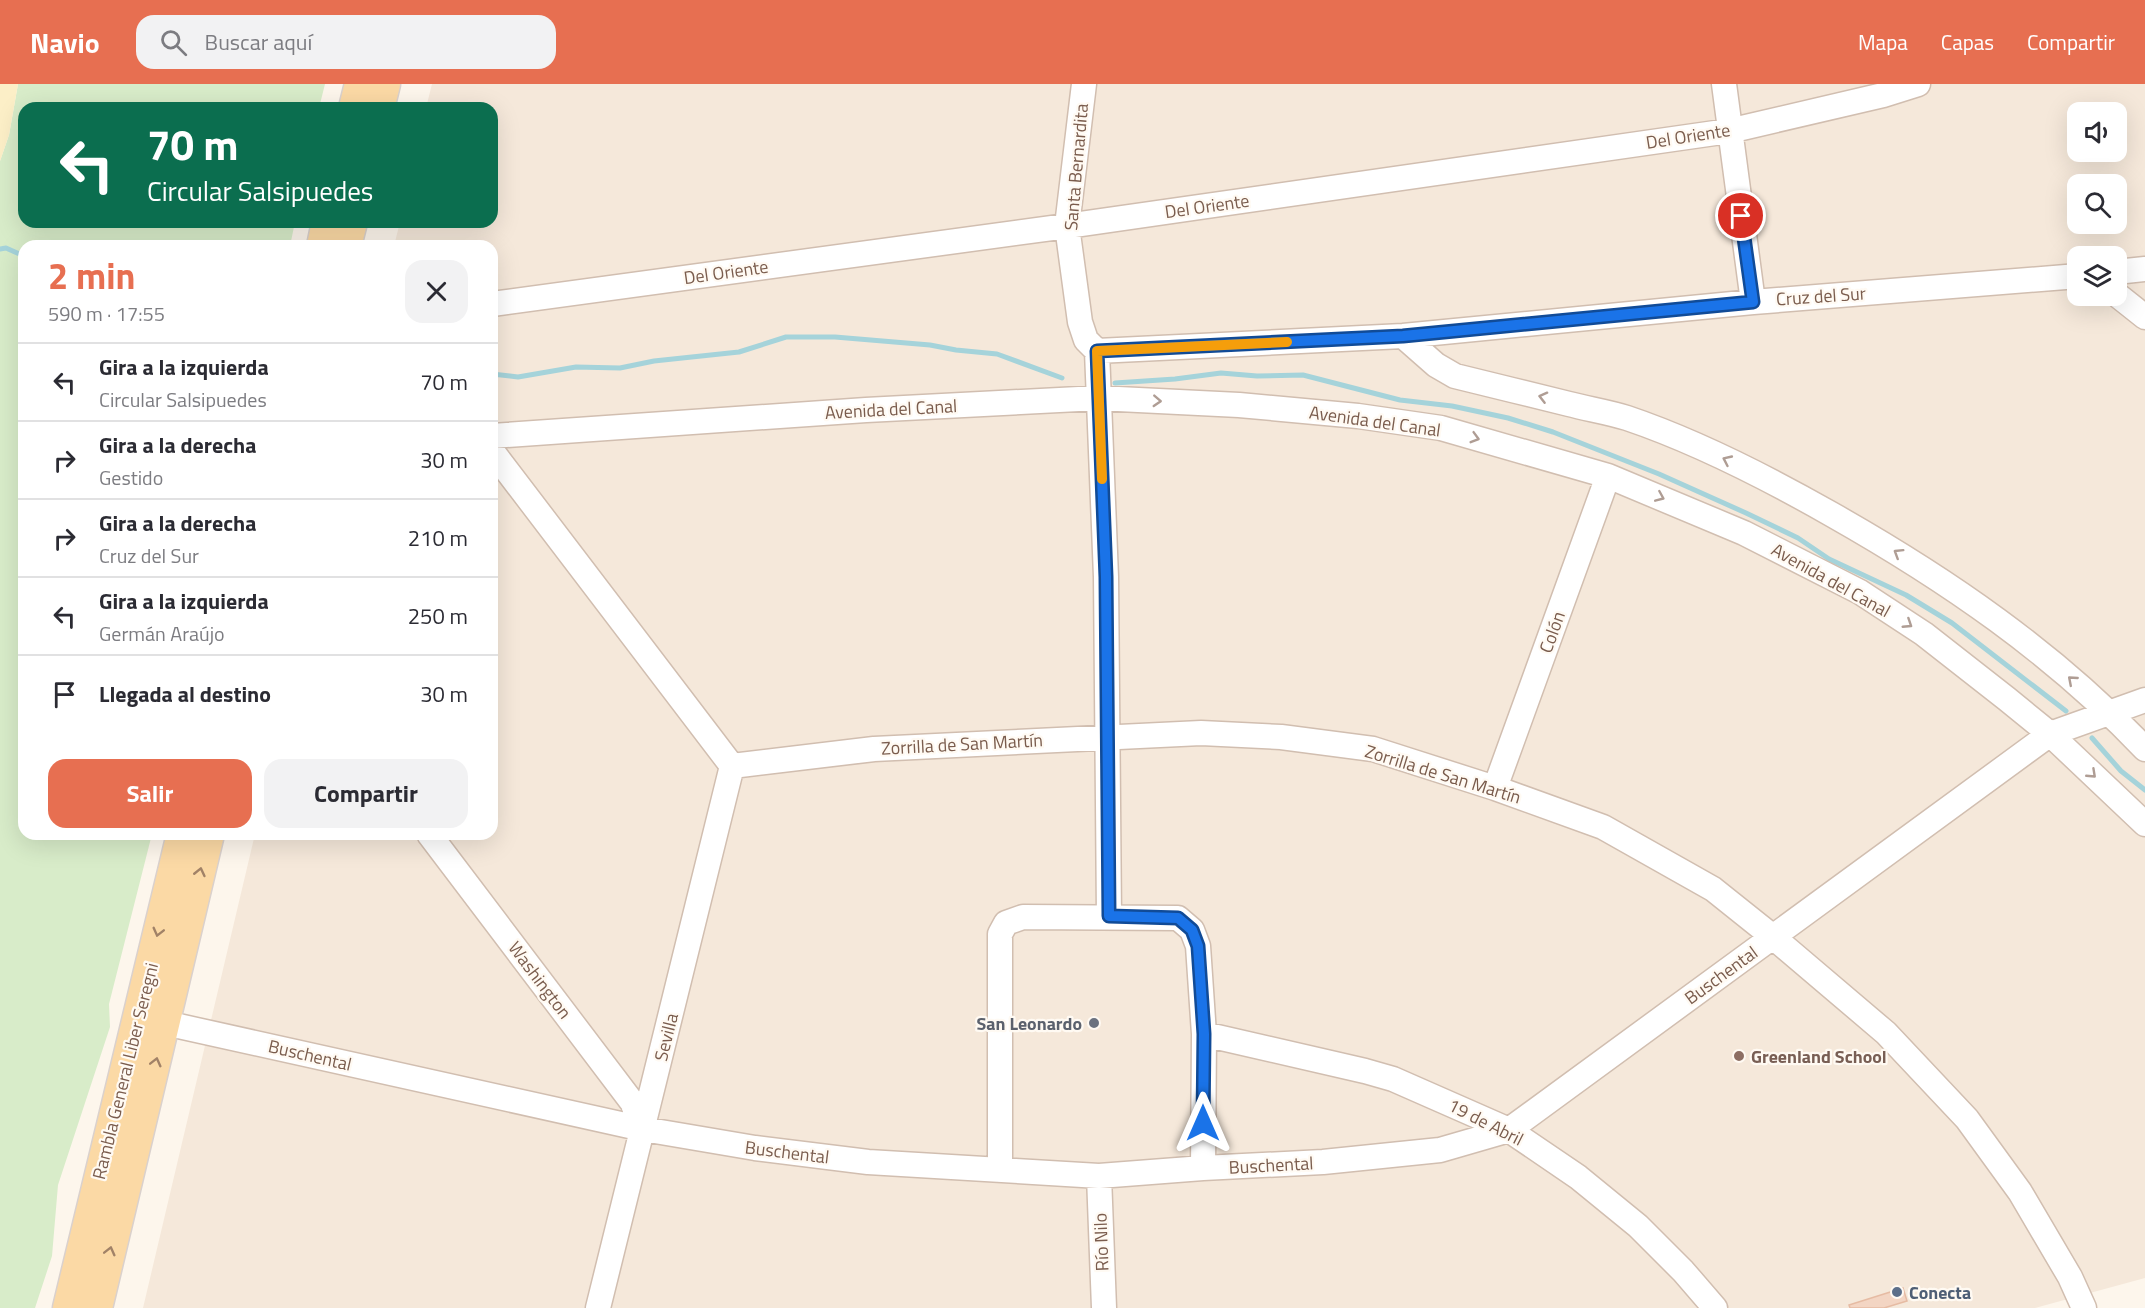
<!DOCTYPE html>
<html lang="es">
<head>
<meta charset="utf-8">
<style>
	body { margin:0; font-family:"Titillium Web",sans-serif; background:#f2f2f3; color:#2b2b33; height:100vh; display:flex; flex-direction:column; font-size:22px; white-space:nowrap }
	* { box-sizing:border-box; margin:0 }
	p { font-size:20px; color:#7c7c81 }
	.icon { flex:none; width:33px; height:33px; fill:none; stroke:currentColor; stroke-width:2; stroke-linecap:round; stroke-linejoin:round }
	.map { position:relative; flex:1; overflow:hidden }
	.panel { position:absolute; left:18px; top:156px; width:480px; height:600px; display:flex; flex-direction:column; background:#fff; border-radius:18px; box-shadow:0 6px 24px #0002 }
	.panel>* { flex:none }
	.guide { position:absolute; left:18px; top:18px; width:480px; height:126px; border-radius:18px; box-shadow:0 6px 24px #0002; background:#0b6e4f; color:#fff; overflow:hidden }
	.tools { position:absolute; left:2067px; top:18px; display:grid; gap:12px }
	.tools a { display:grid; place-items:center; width:60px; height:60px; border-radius:12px; background:#fff; box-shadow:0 6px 24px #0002; font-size:30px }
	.pin { position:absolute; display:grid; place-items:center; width:51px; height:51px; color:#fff; margin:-26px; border:3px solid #fff; border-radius:50%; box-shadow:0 2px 6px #0007 }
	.me { position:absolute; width:66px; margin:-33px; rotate:0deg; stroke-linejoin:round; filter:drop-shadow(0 0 4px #0008) }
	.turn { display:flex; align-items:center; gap:21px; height:126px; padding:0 30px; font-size:27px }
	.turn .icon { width:78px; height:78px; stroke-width:2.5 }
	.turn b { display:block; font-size:42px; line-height:51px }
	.round { display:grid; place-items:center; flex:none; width:63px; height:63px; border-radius:18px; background:#f2f2f3 }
	.head { display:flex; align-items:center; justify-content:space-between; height:102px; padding:0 30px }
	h1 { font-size:36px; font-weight:700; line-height:45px; color:#e76f51 }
	.cta { display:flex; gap:12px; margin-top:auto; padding:12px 30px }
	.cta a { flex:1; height:69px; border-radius:18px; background:#e76f51; color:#fff; font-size:24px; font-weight:700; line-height:69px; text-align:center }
	.cta a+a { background:#f2f2f3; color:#2b2b33 }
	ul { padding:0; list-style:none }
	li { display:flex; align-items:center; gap:18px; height:78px; padding:0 30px; border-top:2px solid #e1e1e2 }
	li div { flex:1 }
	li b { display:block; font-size:22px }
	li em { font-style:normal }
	header { display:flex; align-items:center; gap:36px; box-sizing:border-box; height:84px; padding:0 30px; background:#e76f51; color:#fff }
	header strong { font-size:28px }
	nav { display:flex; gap:33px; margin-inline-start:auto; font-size:21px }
	.search { width:420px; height:54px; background:#f2f2f3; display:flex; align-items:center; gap:15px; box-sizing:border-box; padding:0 21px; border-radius:18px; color:#7c7c81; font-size:22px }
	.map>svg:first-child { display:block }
</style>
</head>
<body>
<header>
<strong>Navio</strong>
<div class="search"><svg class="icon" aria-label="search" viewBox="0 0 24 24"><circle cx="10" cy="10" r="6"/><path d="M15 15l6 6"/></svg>Buscar aquí</div>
<nav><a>Mapa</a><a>Capas</a><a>Compartir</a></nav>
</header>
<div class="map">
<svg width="2145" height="1224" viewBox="0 0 2145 1224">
	<rect width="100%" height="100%" fill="#fdf6ec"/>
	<!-- residential -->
	<path fill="#f5e8da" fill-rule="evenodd" d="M432 0H2145V1194L2035 1224H143L255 750H492V162H394L400 138H492V24H426ZM2078 28H2116V68H2078ZM2078 100H2116V140H2078ZM2078 172H2116V212H2078Z"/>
	<!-- green -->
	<path fill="#d8ecc9" d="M18 0H325L319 24H24V138H295L290 162H24V750H152L109 920 110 943 58 1101 52 1172 35 1224H0V77L9 51Z"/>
	<!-- sand -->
	<path fill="#fcefc7" d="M0 0H18L9 51 0 77Z"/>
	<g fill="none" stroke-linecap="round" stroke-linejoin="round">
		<!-- stream -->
		<path stroke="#a5d3da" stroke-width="5" d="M0 165 6 164 24 172
			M492 290 518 293 576 283 620 284 654 277 739 268 786 253H835L930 261 956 266 997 270 1062 294
			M1115 299 1175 295 1221 289 1257 292 1303 291 1400 316 1452 322 1508 334 1553 348 1659 390 1746 429 1798 454 1829 475 1906 511 1952 539 2066 627
			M2092 654 2121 687 2145 706"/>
	</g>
	<!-- building -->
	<path fill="#f3d5c3" stroke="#e6bba3" stroke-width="1.5" d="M1903 1204 1907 1217 1884 1224H1850L1849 1221Z"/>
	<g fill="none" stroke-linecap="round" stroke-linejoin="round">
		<defs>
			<path id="minor" d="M1084 0 1067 142 1080 238 1086 256 1097 267
				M1724 0 1753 218
				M2116 188 2145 185
				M2116 210 2145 233
				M492 220 1067 142 1729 47 1883 11 1918 0
				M1403 252 1436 281 1455 292C1493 301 1531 311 1569 320 1588 325 1608 328 1627 334 1698 358 1766 393 1831 430 1946 495 2054 569 2145 665
				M1097 267 1403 252 1753 218 2078 192
				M1097 267 1106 493 1109 833
				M492 352 866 326 1098 314 1239 321 1358 332 1441 344 1608 392 1744 449 1860 508 1924 550 2007 615 2050 650 2145 740
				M492 367 732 682
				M732 682 874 665 1201 649 1281 653 1373 665 1495 704 1603 743 1713 805 1773 853 1886 949 1967 1035 2020 1108 2070 1193 2084 1224
				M1495 704 1608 392
				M429 750 632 1018 643 1045
				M165 939 643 1045 755 1064 868 1078 1099 1092 1203 1084 1323 1078 1440 1066 1509 1046 2050 650 2145 616
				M1204 950 1365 987 1393 995 1509 1046 1578 1093 1638 1142 1683 1187 1715 1224
				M1000 1086V850L1006 839 1023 833 1178 834 1192 846 1198 862 1204 950 1203 1084
				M1099 1092 1104 1224
				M598 1224 732 682"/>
			<path id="major" d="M354 24 360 0
				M379 24 385 0
				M322 162 327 138
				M346 162 352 138
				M68 1224 182 750
				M97 1224 209 750"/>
		</defs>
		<!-- minor casing -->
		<use href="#minor" stroke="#d1beb0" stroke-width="27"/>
		<!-- major casing -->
		<use href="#major" stroke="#dad1cd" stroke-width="33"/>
		<!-- minor -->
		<use href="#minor" stroke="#fff" stroke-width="24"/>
		<!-- major -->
		<use href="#major" stroke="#fbd9a5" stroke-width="30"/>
	</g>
	<!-- one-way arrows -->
	<defs><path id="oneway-chevron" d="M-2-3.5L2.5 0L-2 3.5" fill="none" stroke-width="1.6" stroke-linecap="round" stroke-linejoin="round" transform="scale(1.5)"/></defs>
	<g stroke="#af9d94">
		<use href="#oneway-chevron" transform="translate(1543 313) rotate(-166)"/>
		<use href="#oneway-chevron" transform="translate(1157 317) rotate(3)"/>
		<use href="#oneway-chevron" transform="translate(1475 354) rotate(16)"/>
		<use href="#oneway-chevron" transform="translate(1727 376) rotate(-155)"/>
		<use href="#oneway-chevron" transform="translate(1660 413) rotate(23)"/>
		<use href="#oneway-chevron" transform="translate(1898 469) rotate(-148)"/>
		<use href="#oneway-chevron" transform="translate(1908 540) rotate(33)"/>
		<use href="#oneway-chevron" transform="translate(2072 596) rotate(-139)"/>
		<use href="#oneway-chevron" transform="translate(2092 690) rotate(43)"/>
	</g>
	<g stroke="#a18267">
		<use href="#oneway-chevron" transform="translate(200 788) rotate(-77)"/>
		<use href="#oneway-chevron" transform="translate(158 848) rotate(104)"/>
		<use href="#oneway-chevron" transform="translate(156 978) rotate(-76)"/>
		<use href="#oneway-chevron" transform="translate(110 1167) rotate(-76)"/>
	</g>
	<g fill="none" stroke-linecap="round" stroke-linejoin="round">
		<defs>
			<path id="route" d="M1203 1039 1204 950 1198 862 1192 846 1178 834 1109 832 1106 493 1097 267 1403 252 1753 218 1741 132"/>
		</defs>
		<!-- route casing -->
		<use href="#route" stroke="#114b97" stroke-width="15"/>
		<!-- route -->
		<use href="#route" stroke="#1a73e8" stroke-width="10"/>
		<!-- slow -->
		<path stroke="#f59e0b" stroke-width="10" d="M1102 395 1097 267 1287 258"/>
	</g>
	<!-- markers -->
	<circle fill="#6b7280" stroke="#fffaf3" stroke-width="2" cx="1094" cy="939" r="6"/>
	<circle fill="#8d6e63" stroke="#fffaf3" stroke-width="2" cx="1739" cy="972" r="6"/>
	<circle fill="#5c6f8a" stroke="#fffaf3" stroke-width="2" cx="1897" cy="1208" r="6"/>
	<g text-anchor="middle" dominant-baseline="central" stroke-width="4.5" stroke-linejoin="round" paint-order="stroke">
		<!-- street labels -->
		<g font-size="18" fill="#7a5c4d" stroke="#fffaf3">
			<text transform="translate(1688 52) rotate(-9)">Del Oriente</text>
			<text transform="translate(1076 83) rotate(-85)">Santa Bernardita</text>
			<text transform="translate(1207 122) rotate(-8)">Del Oriente</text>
			<text transform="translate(726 188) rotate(-8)">Del Oriente</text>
			<text transform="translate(1821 212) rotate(-4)">Cruz del Sur</text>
			<text transform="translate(891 325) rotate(-3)">Avenida del Canal</text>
			<text transform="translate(1375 337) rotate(8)">Avenida del Canal</text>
			<text transform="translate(1831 496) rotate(29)">Avenida del Canal</text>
			<text transform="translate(1552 548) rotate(-70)">Colón</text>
			<text transform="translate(962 660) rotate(-3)">Zorrilla de San Martín</text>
			<text transform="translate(1443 690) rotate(17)">Zorrilla de San Martín</text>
			<text transform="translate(1721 891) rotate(-36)">Buschental</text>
			<text transform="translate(540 896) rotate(53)">Washington</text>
			<text transform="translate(666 953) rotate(-76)">Sevilla</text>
			<text transform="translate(310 971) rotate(13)">Buschental</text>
			<text transform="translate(125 987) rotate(-76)">Rambla General Liber Seregni</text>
			<text transform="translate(1486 1038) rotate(27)">19 de Abril</text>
			<text transform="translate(787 1068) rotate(7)">Buschental</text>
			<text transform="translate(1271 1081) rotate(-3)">Buschental</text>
			<text transform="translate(1101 1158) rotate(-92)">Río Nilo</text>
		</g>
		<!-- worship labels -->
		<g font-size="18" font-weight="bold" fill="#5b616d" stroke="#fffaf3" text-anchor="end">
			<text x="1082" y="939">San Leonardo</text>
		</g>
		<!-- education labels -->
		<g font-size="18" font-weight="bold" fill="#785e54" stroke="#fffaf3" text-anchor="start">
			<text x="1751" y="972">Greenland School</text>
		</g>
		<!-- service labels -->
		<g font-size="18" font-weight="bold" fill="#4e5e75" stroke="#fffaf3" text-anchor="start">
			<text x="1909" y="1208">Conecta</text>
		</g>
	</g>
</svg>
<div class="tools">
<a><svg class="icon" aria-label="sound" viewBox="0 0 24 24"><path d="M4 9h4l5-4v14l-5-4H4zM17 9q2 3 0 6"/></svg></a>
<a><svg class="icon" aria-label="search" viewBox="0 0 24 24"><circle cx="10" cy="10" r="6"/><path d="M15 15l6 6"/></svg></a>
<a><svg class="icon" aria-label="layers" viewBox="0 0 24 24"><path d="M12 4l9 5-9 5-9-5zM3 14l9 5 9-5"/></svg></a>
</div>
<div class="pin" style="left:1741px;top:132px;background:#d93025"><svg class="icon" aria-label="arrive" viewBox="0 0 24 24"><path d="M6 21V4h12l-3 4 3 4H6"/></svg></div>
<svg class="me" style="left:1203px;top:1039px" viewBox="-20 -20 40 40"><path d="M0-17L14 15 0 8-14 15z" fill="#1a73e8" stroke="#fff" stroke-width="4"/></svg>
<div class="guide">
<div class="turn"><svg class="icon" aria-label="left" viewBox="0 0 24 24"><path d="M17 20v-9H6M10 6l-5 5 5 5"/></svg><div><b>70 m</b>Circular Salsipuedes</div></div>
</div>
<section class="panel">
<div class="head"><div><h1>2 min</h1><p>590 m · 17:55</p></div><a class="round"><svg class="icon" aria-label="close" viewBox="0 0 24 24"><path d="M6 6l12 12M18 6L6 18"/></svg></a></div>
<ul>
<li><svg class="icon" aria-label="left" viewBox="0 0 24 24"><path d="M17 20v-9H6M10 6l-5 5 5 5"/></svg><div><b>Gira a la izquierda</b><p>Circular Salsipuedes</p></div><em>70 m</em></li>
<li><svg class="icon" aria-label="right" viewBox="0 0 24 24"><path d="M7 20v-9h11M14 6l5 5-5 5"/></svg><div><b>Gira a la derecha</b><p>Gestido</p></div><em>30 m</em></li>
<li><svg class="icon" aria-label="right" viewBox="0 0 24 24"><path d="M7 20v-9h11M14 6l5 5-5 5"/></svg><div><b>Gira a la derecha</b><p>Cruz del Sur</p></div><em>210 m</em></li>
<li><svg class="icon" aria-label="left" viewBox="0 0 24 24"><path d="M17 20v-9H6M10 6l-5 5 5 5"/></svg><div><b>Gira a la izquierda</b><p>Germán Araújo</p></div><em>250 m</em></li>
<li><svg class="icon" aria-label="arrive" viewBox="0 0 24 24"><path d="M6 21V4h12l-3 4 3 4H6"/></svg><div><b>Llegada al destino</b></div><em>30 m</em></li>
</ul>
<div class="cta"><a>Salir</a><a>Compartir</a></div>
</section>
</div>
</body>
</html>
